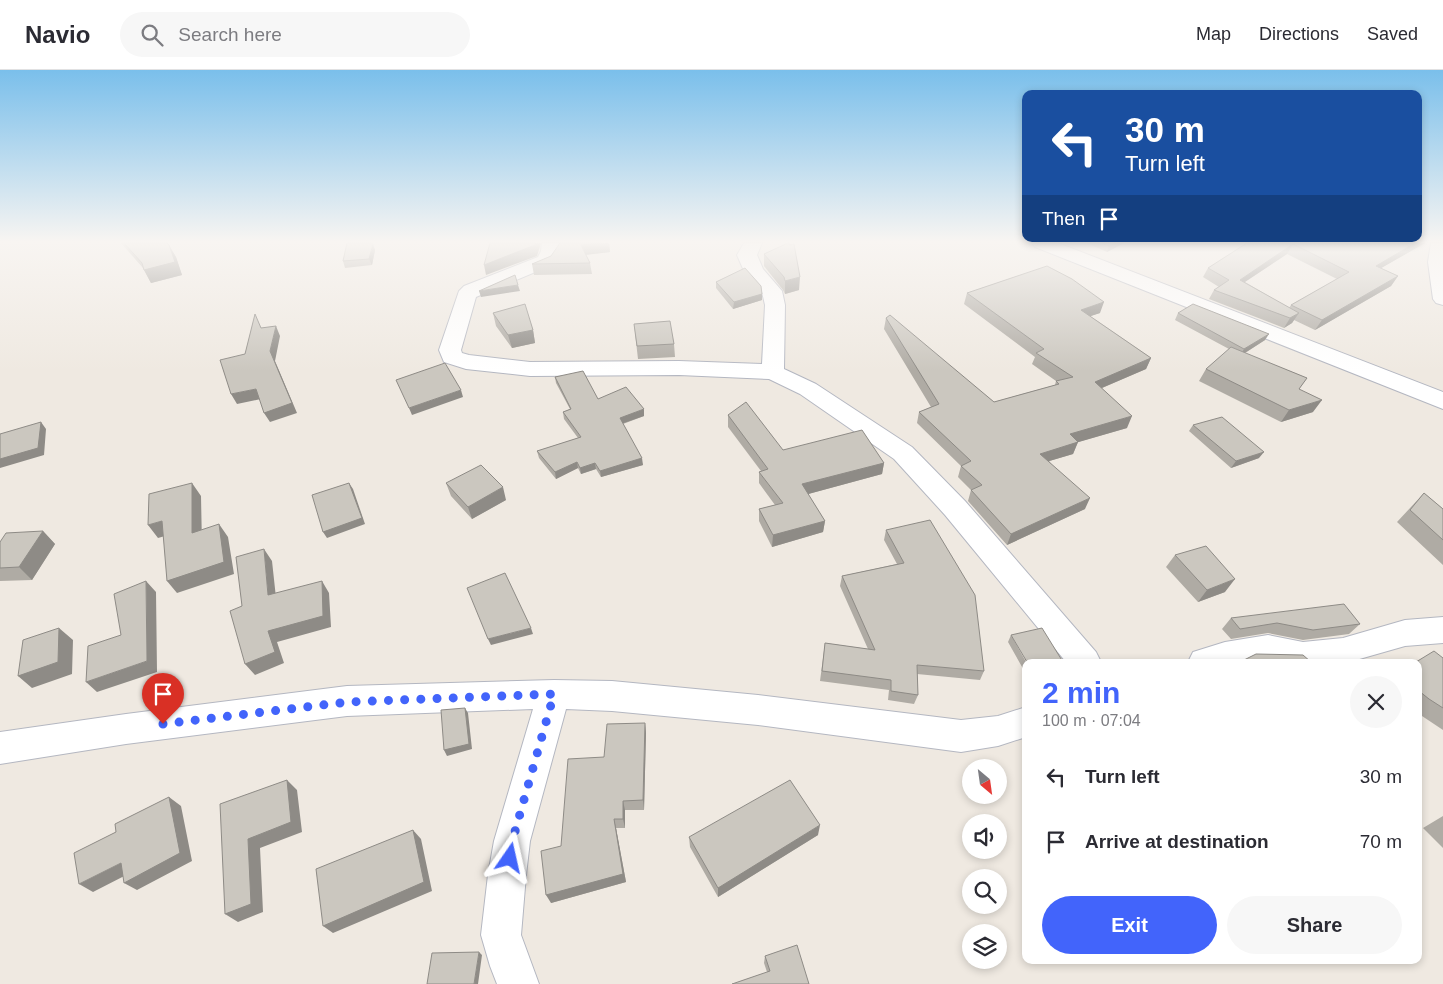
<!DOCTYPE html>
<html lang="en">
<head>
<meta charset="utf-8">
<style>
	body { margin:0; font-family:Helvetica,sans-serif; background:#f7f7f7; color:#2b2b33; height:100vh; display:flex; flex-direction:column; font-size:19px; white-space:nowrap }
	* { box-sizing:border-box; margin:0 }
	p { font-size:16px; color:#7c7c81 }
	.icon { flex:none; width:28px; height:28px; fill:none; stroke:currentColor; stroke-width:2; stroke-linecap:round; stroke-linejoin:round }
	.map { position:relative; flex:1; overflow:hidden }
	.drawer { position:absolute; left:1022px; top:589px; width:400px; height:305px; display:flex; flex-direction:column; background:#fff; border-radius:10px; box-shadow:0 2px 8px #0003 }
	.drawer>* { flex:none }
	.banner { position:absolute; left:1022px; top:20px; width:400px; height:152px; border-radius:10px; box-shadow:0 2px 8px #0003; background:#1a4fa0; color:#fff; overflow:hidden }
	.needle { width:32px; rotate:151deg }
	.tools { position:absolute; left:962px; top:689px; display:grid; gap:10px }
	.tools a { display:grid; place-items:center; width:45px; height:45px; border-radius:50%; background:#fff; box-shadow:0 2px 8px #0003; font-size:25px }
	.pin { position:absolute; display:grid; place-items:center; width:42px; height:42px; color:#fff; margin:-51px -21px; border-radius:50% 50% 50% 0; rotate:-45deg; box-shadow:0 0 5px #0007 }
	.pin .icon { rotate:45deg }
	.me { position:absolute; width:55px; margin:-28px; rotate:11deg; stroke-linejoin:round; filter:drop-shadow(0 0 4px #0008) }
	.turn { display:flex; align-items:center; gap:18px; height:105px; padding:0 20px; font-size:22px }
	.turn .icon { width:65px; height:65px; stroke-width:2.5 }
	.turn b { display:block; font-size:35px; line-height:42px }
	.then { display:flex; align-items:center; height:48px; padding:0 20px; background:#0003; gap:10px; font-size:19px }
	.round { display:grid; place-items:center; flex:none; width:52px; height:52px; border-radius:26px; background:#f7f7f7 }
	.overview { display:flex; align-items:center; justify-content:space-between; height:85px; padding:0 20px }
	h1 { font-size:30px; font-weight:600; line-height:38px; color:#4264fb }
	.action { display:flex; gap:10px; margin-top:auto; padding:10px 20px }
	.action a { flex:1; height:58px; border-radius:30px; background:#4264fb; color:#fff; font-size:20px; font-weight:600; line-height:58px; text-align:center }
	.action a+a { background:#f7f7f7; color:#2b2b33 }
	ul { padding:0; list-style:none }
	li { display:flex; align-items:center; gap:15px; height:65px; padding:0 20px }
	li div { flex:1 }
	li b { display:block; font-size:19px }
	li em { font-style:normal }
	header { display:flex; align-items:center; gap:30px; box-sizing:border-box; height:70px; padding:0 25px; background:#fff; border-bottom:1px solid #e1e1e2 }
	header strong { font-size:24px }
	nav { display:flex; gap:28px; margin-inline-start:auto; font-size:18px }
	.search { width:350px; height:45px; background:#f7f7f7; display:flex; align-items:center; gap:12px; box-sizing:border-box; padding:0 18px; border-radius:28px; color:#7c7c81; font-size:19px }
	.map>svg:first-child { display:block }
</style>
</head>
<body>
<header>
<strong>Navio</strong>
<div class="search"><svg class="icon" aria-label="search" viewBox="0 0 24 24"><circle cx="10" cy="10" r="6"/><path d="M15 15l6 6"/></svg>Search here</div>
<nav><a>Map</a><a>Directions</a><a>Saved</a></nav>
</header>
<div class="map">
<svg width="1443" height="914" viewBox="0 0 1443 914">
	<rect width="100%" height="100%" fill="#efe9e1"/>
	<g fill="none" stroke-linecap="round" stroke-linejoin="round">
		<defs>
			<path id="street" d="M542 173H561V181L552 195 476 227 461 280 462 283 469 285 530 292 679 291 762 294 765 235 762 222 744 201 737 185 744 173H762L757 185 763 199 782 221 785 235 784 299 816 314 912 377 965 431 1096 582 1101 592H1066L945 445 894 389 800 324 769 309 679 305 530 306 466 299 444 292 439 280 459 221 464 216 538 187 541 181Z
				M1032 173H1058L1443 322V339L1035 177Z
				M1431 173H1443V235L1436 233 1433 229 1428 192Z
				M1443 547V573L1405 576 1349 592H1188L1193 582 1225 572 1268 565 1303 572 1343 568 1405 550Z
				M554 610 612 611 758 625 961 650 998 646 1026 637V667L998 676 961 682 758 655 612 641 566 639 530 771 526 805 521 865 539 914H497L490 896 481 865 488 805 494 771 533 639 347 646 126 674 0 694V662L126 644 347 616Z"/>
		</defs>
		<!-- street casing -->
		<use href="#street" stroke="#b4b7c1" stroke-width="2"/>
		<!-- street -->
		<use href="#street" fill="#fff" fill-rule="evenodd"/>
	</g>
	<!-- wall -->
	<path fill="#afaba4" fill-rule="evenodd" d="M121 173H167L176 187 182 205 151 213 143 198Z
		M560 173H609L610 182 586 185 590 193 592 204 534 205 532 194 551 186Z
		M1087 173H1124L1107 182Z
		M1247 173H1425L1381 198 1398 206 1391 216 1315 260 1294 250 1292 253 1284 258 1209 229 1214 220 1219 217 1203 207 1208 198ZM1287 184 1337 209 1291 235 1289 238 1245 212Z
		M375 180 372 195 345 198 343 191Z
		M764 184 799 220 785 224 783 220 764 196Z
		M716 212 762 224V230L733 239 716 218Z
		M967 223 1100 243 1090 246 1151 288 1146 299 1102 318 1127 358 1078 372 1073 384 1049 391 1085 439 1007 475 968 431 971 420 958 407 961 396 917 353 919 342 931 337 884 259 886 248 994 332 1055 315 1056 311 1032 294 1035 287 964 234Z
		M493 243 533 260 535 273 512 278 496 256Z
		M1178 243 1265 270 1245 283 1307 308 1299 319 1313 342 1281 352 1199 311 1206 299 1229 279 1175 250Z
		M634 254 674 274 675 287 638 289Z
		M555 307 598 329 644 346 623 354 643 395 601 407 596 399 581 404 578 398 556 409 539 388 537 381 578 368 564 349 563 342 570 339 556 313Z
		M728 345 783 380 884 393 882 404 808 424 825 451 823 462 772 477 759 451V439L775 435 759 413V402L761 401 728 357Z
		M1193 355 1259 388 1231 398 1189 361Z
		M446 413 506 430 472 449 451 426Z
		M1424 423 1443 439V495L1397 452Z
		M886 460 984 601 980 610 917 604 918 625 914 634 888 630 889 620 820 611 825 573 868 579 840 516 842 506 897 494 884 470Z
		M43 461 55 474 32 510 0 511V472Z
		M1175 485 1225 522 1198 532 1166 497Z
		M1231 548 1360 554 1349 564 1303 570 1268 563 1231 569 1222 559Z
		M1011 565 1026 592V604L1008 572Z
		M1443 588V660L1419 644V592Z
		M645 653 646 663 644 740H625V758H616L626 812 551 833 561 776Z
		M1443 746V778L1423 758Z
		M818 765 718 827 690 777 689 767Z
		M765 886 809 914 767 902 764 893Z"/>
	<!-- shaded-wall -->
	<path fill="#8e8b86" d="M536 173H541L537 186 486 205 484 195Z
		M601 173H609L610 182 583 185 581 175Z
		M1115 173H1124L1107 182 1109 176Z
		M1415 173H1425L1369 205 1376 196Z
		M373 174 375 180 372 195 369 189Z
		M1293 174 1287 184 1234 219 1240 210Z
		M169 175 176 187 182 205 151 213 144 200Z
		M1398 206 1391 216 1315 260 1322 250Z
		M800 207 799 220 785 224V211Z
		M518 215 520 221 481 227 479 221Z
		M762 224V230L733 239 734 232Z
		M1104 232 1100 243 1076 251 1081 240Z
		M1299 243 1292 253 1284 258 1290 248Z
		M276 256 280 266 275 291 297 343 270 352 264 343 270 281Z
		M533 260 535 273 512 278 508 265Z
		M1269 264 1265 270 1240 286 1244 279Z
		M1151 288 1146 299 1090 323 1095 312Z
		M256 319 261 329 237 334 231 324Z
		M461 320 463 327 412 345 409 338Z
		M1322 330 1313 342 1281 352 1289 340Z
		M644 339V346L621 354 620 348Z
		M1132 346 1127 358 1065 376 1070 364Z
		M41 352 46 359 44 385 0 398V389Z
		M1078 372 1073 384 1036 395 1040 384Z
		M1264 382 1259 388 1231 398 1236 391Z
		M642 388 643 395 601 407 600 401Z
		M577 392 578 398 556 409 555 402Z
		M595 393 596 399 581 404 580 398Z
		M884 393 882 404 801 426 802 414Z
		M192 413 201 426 202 476 192 463Z
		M349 413 353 419 365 454 327 468 323 462Z
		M503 417 506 430 472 449 468 437Z
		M1090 428 1085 439 1007 475 1011 464Z
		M162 451 172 464 158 468 148 455Z
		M825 451 823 462 772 477 773 465Z
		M219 454 228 467 234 504 177 523 167 511Z
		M43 461 55 474 32 510 19 497Z
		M264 479 272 491 277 537 268 525Z
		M1235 509 1225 522 1198 532 1207 520Z
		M146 511 156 522 157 602 97 622 86 612 147 591Z
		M322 511 329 523 331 557 277 572 284 593 255 605 245 594 268 561Z
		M59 558 73 570 72 604 32 618 18 606Z
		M531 558 533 564 491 575 488 569Z
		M465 638 468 643 472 679 447 686 444 680Z
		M645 653 646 663 644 740 643 730Z
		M287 710 297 720 302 762 260 778 263 842 238 852 225 844 248 769Z
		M169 727 181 736 192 791 137 820 124 813Z
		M623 731 625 740V758L623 749Z
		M614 749 616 758 626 812 551 833 546 825Z
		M820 755 818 765 718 827V818Z
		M413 760 421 769 432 821 333 863 323 856Z
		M121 793 134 801 93 822 79 814Z
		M479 882 482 885 478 914H474Z"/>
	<!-- building -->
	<path fill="#cbc7bf" stroke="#8e8b86" d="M124 173H167L169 175 175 192 144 200 142 193Z
		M347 173H372L373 174 369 189 343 191Z
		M490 173H536L535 175 484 195Z
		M560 173H601L581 175 590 193 532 194 551 186Z
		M788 173H789V175L794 174 800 207 785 211 784 207 764 184Z
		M1102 173H1115L1109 176Z
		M1247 173H1415L1376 196 1398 206 1322 250 1291 235 1349 202 1293 174 1240 210 1299 243 1290 248 1214 220 1229 210 1208 198Z
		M1047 196 1072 209 1104 232 1081 240 1151 288 1095 312 1132 346 1070 364 1078 372 1040 384 1090 428 1011 464 971 420 982 415 961 396 971 391 919 342 939 334 886 248 890 245 994 332 1059 314 1056 311 1073 307 1036 283 1044 279 967 223Z
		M745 198 761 216 762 224 734 232 716 212Z
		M515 205 518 215 479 221Z
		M525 234 533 260 508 265 493 243Z
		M1193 234 1269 264 1244 279 1178 243Z
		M255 244 261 258 276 256 270 281 292 333 264 343 256 319 231 324 220 290 245 284Z
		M670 251 674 274 637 276 634 254Z
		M1231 277 1307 308 1299 319 1322 330 1289 340 1206 299Z
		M445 293 461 320 409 338 396 310Z
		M583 301 598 329 626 317 644 339 620 348 642 388 600 401 595 393 580 398 577 392 555 402 537 381 581 367 563 342 571 339 555 307Z
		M746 332 783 380 862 360 884 393 802 414 825 451 773 465 759 439 783 433 759 402 768 399 728 345Z
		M1222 347 1264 382 1236 391 1193 355Z
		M41 352 38 378 0 389V364Z
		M481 395 503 417 468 437 446 413Z
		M192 413V463L219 454 224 492 167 511 162 451 148 455 149 424Z
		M349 413 362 448 323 462 312 425Z
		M1424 423 1443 439V470L1410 440Z
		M930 450 975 525 984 601 917 595 918 625 891 621V610L822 601 825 573 875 580 842 506 904 493 886 460Z
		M43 461 19 497 0 498V472L6 463Z
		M1206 476 1235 509 1207 520 1175 485Z
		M264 479 268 525 322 511 323 546 268 561 275 582 245 594 230 541 242 536 236 487Z
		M505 503 531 558 488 569 467 518Z
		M146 511 147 591 86 612 88 576 121 565 114 524Z
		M1344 534 1360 554 1313 560 1277 553 1240 559 1231 548Z
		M59 558 58 592 18 606 23 570Z
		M1042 558 1063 592H1027L1011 565Z
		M1434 581 1443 588V638L1429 629 1419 621V592H1416Z
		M1256 584 1303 585 1311 592H1240Z
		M465 638 469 674 444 680 441 640Z
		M645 653 643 730 623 731V749H614L623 804 546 825 541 781 561 776 568 689 604 687 607 654Z
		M287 710 291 752 248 769 251 834 225 844 220 734Z
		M790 710 820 755 718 818 689 767Z
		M169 727 180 783 124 813 121 793 79 814 74 783 116 762 115 754Z
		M413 760 424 812 323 856 316 799Z
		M797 875 809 914H732L770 901 765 886Z
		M479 882 474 914H427L432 883Z"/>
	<!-- sky -->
	<linearGradient id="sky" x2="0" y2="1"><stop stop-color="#7abfeb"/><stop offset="0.57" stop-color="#f8f5f2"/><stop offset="1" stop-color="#f8f5f2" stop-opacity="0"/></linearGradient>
	<rect width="1443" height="301" fill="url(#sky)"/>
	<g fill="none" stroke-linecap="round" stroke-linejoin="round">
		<!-- route -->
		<path stroke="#4264fb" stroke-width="9" stroke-dasharray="0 16.2" d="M163 654 348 632 554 624 512 772 510 788"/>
	</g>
</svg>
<div class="tools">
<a><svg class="needle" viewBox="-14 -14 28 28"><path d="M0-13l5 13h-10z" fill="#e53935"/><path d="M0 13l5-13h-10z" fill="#7c7c81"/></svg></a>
<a><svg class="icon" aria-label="sound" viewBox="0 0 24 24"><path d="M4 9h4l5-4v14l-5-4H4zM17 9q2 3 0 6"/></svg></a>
<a><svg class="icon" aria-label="search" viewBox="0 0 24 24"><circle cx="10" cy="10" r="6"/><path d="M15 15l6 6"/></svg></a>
<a><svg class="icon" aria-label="layers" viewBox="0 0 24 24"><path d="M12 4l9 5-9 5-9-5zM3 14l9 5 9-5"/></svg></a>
</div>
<div class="pin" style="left:163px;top:654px;background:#d93025"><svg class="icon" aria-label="arrive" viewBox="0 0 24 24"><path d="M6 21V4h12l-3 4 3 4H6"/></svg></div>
<svg class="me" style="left:510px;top:788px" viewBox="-20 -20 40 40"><path d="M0-17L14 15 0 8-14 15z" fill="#4264fb" stroke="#fff" stroke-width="4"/></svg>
<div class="banner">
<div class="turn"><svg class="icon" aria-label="left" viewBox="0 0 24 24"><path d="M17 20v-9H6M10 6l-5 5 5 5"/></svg><div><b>30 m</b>Turn left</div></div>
<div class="then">Then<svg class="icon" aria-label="arrive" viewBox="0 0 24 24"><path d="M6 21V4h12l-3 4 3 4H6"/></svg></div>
</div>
<section class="drawer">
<div class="overview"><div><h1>2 min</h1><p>100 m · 07:04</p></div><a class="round"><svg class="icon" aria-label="close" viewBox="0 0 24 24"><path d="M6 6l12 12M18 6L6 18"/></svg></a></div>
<ul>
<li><svg class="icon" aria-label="left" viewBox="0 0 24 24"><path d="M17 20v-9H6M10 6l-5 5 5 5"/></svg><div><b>Turn left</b></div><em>30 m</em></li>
<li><svg class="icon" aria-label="arrive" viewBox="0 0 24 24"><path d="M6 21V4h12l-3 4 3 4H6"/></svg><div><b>Arrive at destination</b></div><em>70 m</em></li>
</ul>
<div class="action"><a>Exit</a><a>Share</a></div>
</section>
</div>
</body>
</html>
